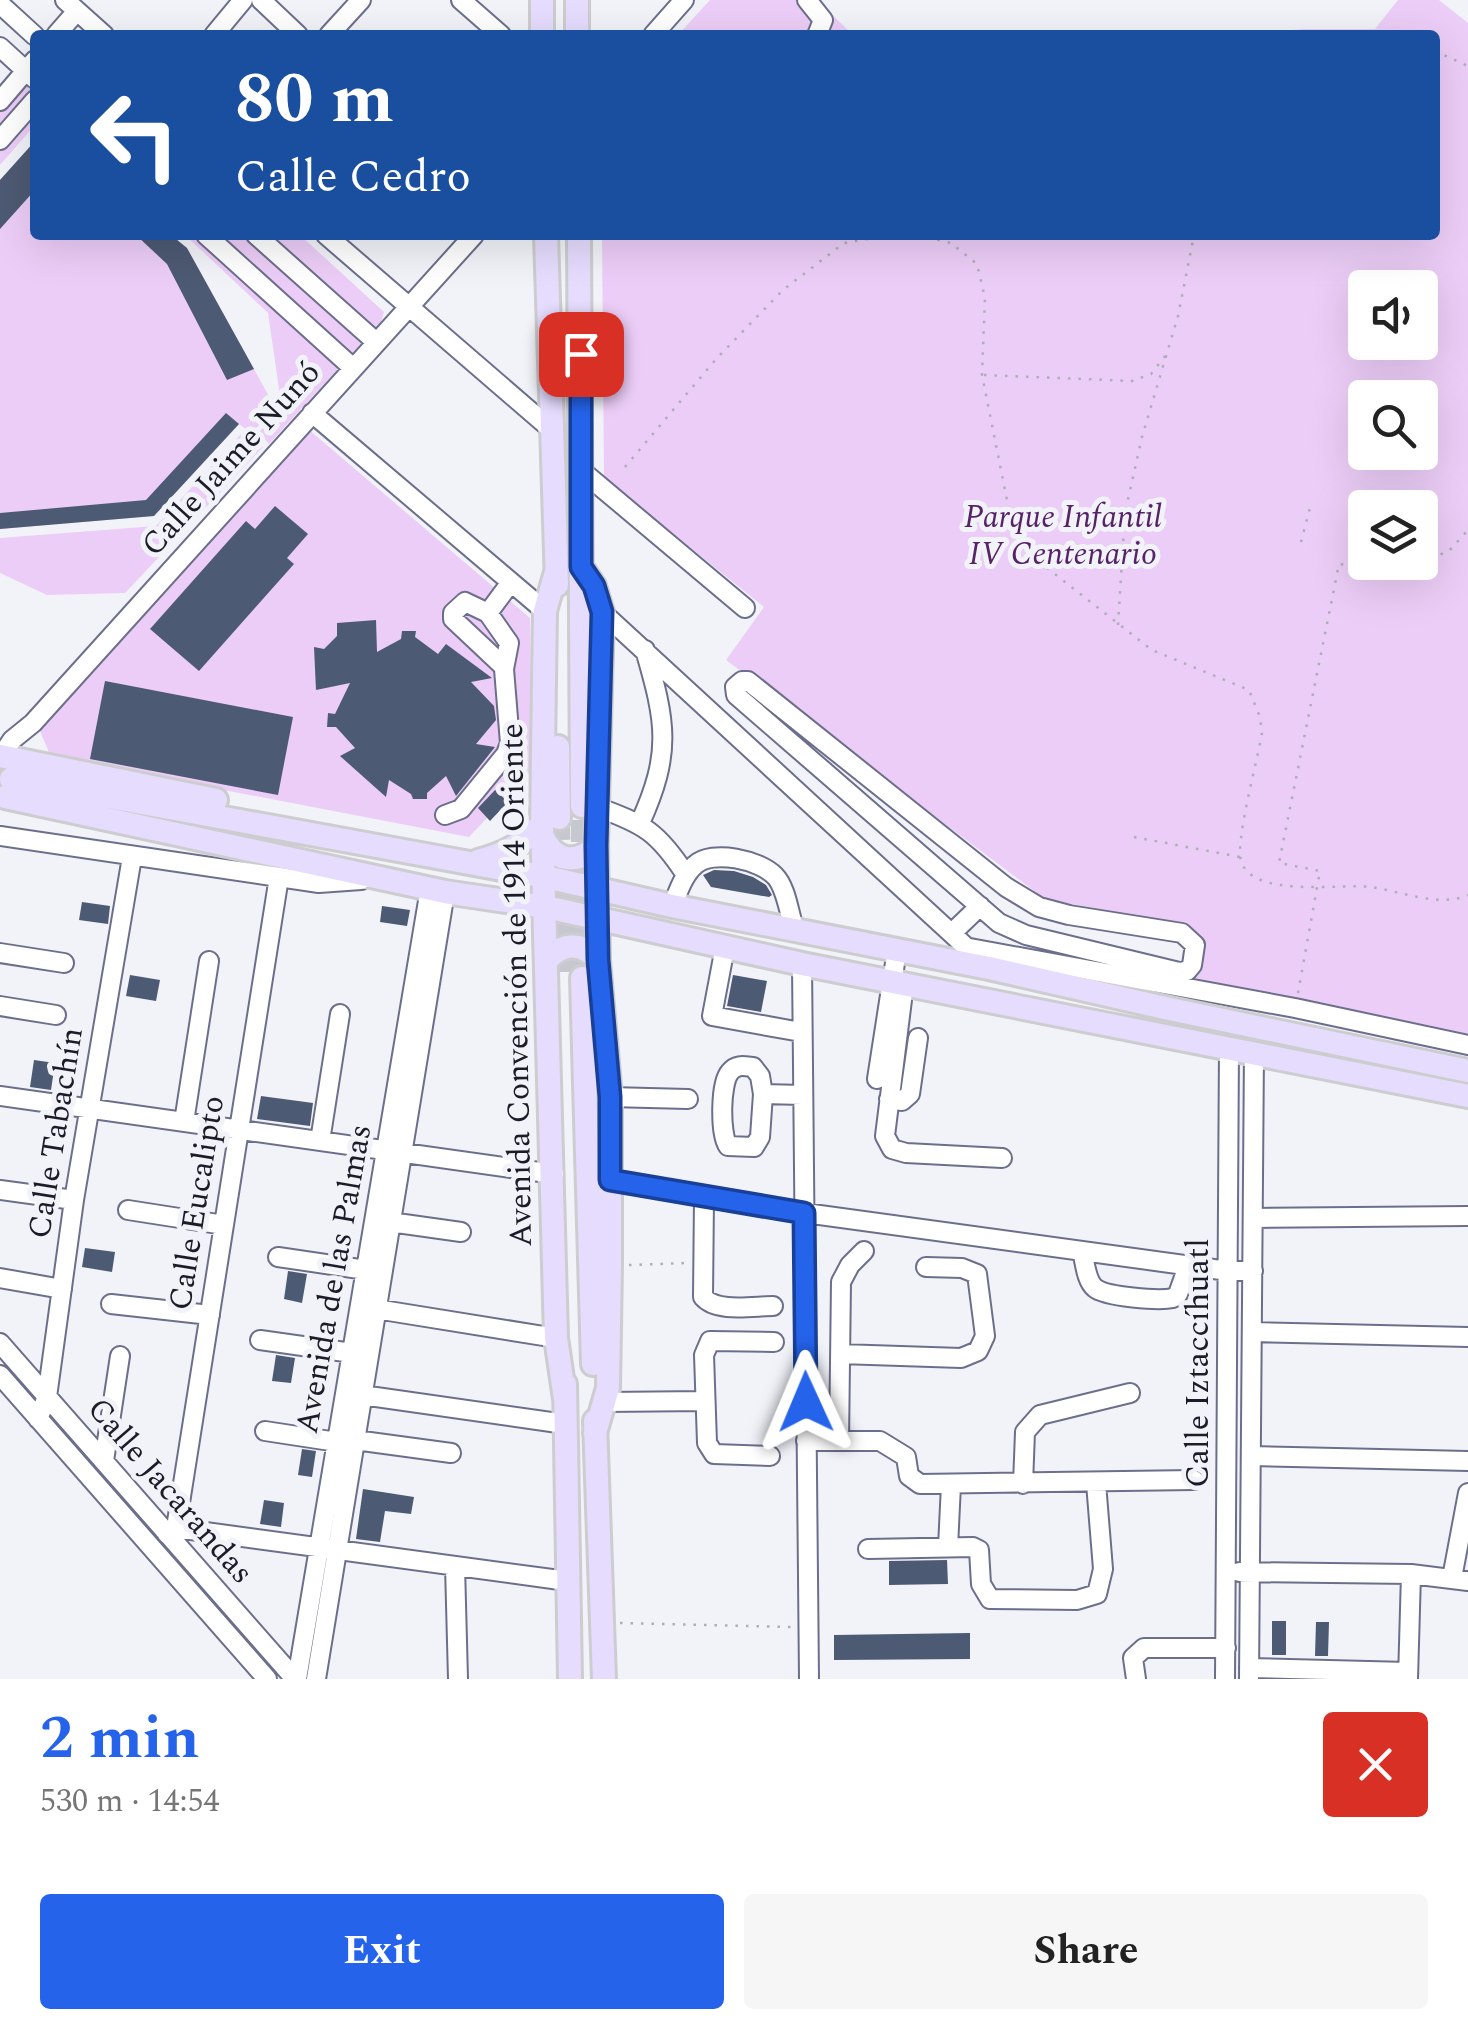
<!DOCTYPE html>
<html lang="en">
<head>
<meta charset="utf-8">
<style>
	body { margin:0; font-family:Spectral,serif; background:#f6f6f6; color:#222; height:100vh; display:flex; flex-direction:column; font-size:38px; white-space:nowrap }
	* { box-sizing:border-box; margin:0 }
	p { font-size:32px; color:#767676 }
	.icon { flex:none; width:55px; height:55px; fill:none; stroke:currentColor; stroke-width:2; stroke-linecap:round; stroke-linejoin:round }
	.map { position:relative; height:1679px; overflow:hidden }
	.drawer { display:flex; flex-direction:column; background:#fff; flex:1 }
	.drawer>* { flex:none }
	.guide { position:absolute; left:30px; top:30px; width:1410px; height:210px; border-radius:10px; box-shadow:0 10px 40px #0002; background:#1a4fa0; color:#fff; overflow:hidden }
	.tools { position:absolute; left:1348px; top:270px; display:grid; gap:20px }
	.tools a { display:grid; place-items:center; width:90px; height:90px; border-radius:10px; background:#fff; box-shadow:0 10px 40px #0002; font-size:50px }
	.pin { position:absolute; display:grid; place-items:center; width:85px; height:85px; color:#fff; margin:-42px; border-radius:20px; box-shadow:0 5px 15px #0006 }
	.me { position:absolute; width:110px; margin:-55px; rotate:359deg; stroke-linejoin:round; filter:drop-shadow(0 0 8px #0008) }
	.turn { display:flex; align-items:center; gap:35px; height:210px; padding:0 40px; font-size:45px }
	.turn .icon { width:130px; height:130px; stroke-width:2.5 }
	.turn b { display:block; font-size:70px; line-height:85px }
	.round { display:grid; place-items:center; flex:none; width:105px; height:105px; border-radius:10px; background:#f6f6f6 }
	.summary { display:flex; align-items:center; justify-content:space-between; height:170px; padding:0 40px }
	h1 { font-size:60px; font-weight:700; line-height:75px; color:#2563eb }
	.button { display:flex; gap:20px; margin-top:auto; padding:20px 40px }
	.button a { flex:1; height:115px; border-radius:10px; background:#2563eb; color:#fff; font-size:40px; font-weight:700; line-height:115px; text-align:center }
	.button a+a { background:#f6f6f6; color:#222 }
	.map>svg:first-child { display:block }
</style>
</head>
<body>
<div class="map">
<svg width="1468" height="1679" viewBox="0 0 1468 1679">
	<rect width="100%" height="100%" fill="#f2f3f9"/>
	<!-- green -->
	<path fill="#eccdf7" fill-rule="evenodd" d="M710 0H817L853 35H678Z
		M1398 0H1439L1468 23V1041L1186 984 1191 926 1045 899 726 660 764 607 604 478 602 235H1435V35H1226L1305 29H1375ZM1365 288H1420V342H1365ZM1365 398H1420V452H1365ZM1365 508H1420V562H1365Z
		M27 80 35 87V125L0 165V110Z
		M35 141V235H171L187 248 276 409 251 433 239 424 154 516 0 529V180Z
		M185 235H300L384 312 381 322 269 444 259 432 282 409 268 313Z
		M308 429 530 618 532 770 469 837 51 757 39 729Z
		M242 433 263 447 125 593 47 595 0 573V538L156 526Z"/>
	<!-- building -->
	<path fill="#4d5a73" d="M35 141V190L0 229V180Z
		M136 235H171L187 248 254 369 227 380 167 264Z
		M226 413 239 424 154 516 0 529V513L146 500Z
		M275 506 308 534 287 558 294 564 199 671 150 629 246 521 255 529Z
		M376 620 377 652 401 639 402 631H416L415 637 438 654 446 644 492 678 471 682 494 706 496 720 476 744 495 747 456 796 446 776 427 793V799H413L411 794 389 780 386 797 340 756 355 748 336 727H327L328 713 335 714 350 683 316 690 314 647 324 649 337 636V623Z
		M105 681 293 717 278 795 90 759Z
		M495 790 508 802 490 821 478 808Z
		M714 870 734 871 753 877 766 885 772 895 769 897 711 887 703 875Z
		M82 902 110 906 108 924 79 920Z
		M382 906 410 910 407 926 380 922Z
		M130 975 160 980 156 1001 126 996Z
		M733 975 767 981 761 1012 727 1006Z
		M34 1060 55 1063 51 1090 30 1087Z
		M261 1096 313 1103 310 1126 257 1119Z
		M85 1248 115 1252 112 1272 82 1267Z
		M288 1271 307 1274 302 1303 284 1299Z
		M276 1355 295 1358 291 1383 272 1381Z
		M302 1449 316 1451 312 1477 298 1475Z
		M363 1489 414 1497 411 1514 385 1511 380 1542 356 1539Z
		M264 1500 284 1503 281 1527 260 1524Z
		M947 1560 948 1584 889 1585V1561Z
		M1272 1621H1286V1655H1272Z
		M1316 1622H1329L1328 1656H1315Z
		M970 1633V1659L834 1660V1635Z"/>
	<g fill="none" stroke-linecap="round" stroke-linejoin="round">
		<!-- major-tunnel -->
		<path stroke="#c7c8cf" stroke-width="22" stroke-dasharray="22 11" stroke-linecap="butt" d="M559 818 562 975
			M582 820V978"/>
		<defs>
			<path id="minor" d="M65 0 104 35
				M261 0 298 35
				M461 0 501 35
				M807 0 823 20 817 35
				M0 4 35 36
				M56 35 77 11
				M214 35 243 0
				M329 35 361 0
				M653 35 684 0
				M0 47 35 79
				M0 101 35 60
				M0 140 35 100
				M206 235 353 368
				M256 235 376 342
				M326 235 552 430
				M312 413 545 611
				M583 472 745 608
				M602 612 989 968
				M488 613 465 602 453 613V619L504 667
				M742 681H748L1006 887 1039 907 1069 915 1182 933 1195 945 1192 965 1187 971 1179 972 1026 935 999 923 736 695 735 687Z
				M0 758 12 740 33 723 474 235
				M597 807C644 824 658 832 686 875
				M445 815 461 809 506 754 510 743 504 669 509 643 488 613 511 582
				M640 823C672 753 666 722 645 650
				M0 836 319 883 361 880
				M672 906C678 893 683 875 695 865 712 849 760 860 775 876 786 887 789 913 794 928
				M953 932 980 906
				M725 947 712 1016 801 1032
				M970 948 1295 1008 1468 1045
				M0 953 64 963
				M802 964 809 1679
				M904 984 885 1136 892 1149 906 1153 1002 1158
				M0 1006 56 1015
				M877 1079 897 950
				M763 1094 760 1076 753 1067C744 1066 736 1064 730 1072 720 1083 720 1134 728 1146L754 1147 760 1137 763 1094 803 1095
				M0 1096 554 1174
				M610 1097 688 1099
				M889 1099 902 1101 910 1094 918 1038
				M184 1122 209 961
				M320 1141 340 1014
				M610 1180 805 1213 1228 1271H1253
				M0 1190 74 1200
				M704 1198 703 1297C717 1313 753 1306 773 1306
				M128 1210 224 1225
				M1253 1218 1468 1216
				M390 1222 461 1232
				M1082 1251C1085 1262 1086 1281 1095 1288 1106 1297 1159 1301 1173 1298L1178 1294 1188 1266
				M278 1257 366 1270
				M0 1278 62 1289
				M111 1304 210 1315
				M376 1309 556 1338
				M1253 1332 1468 1337
				M260 1340 352 1353
				M0 1343 295 1679
				M840 1354 961 1358 978 1351 985 1336 977 1274 962 1268 926 1267
				M0 1375 267 1679
				M362 1395 565 1424
				M605 1402 704 1401
				M38 1419 47 1397 74 1200 132 857
				M265 1431 337 1442
				M355 1440 451 1453
				M806 1441H880L906 1457 909 1476 920 1484 1194 1480
				M839 1441 841 1282 850 1265 864 1251
				M770 1456 714 1454 707 1443 704 1355 710 1341 774 1342
				M1252 1456 1468 1461
				M104 1461 120 1356
				M1023 1484 1025 1432 1040 1415 1130 1393
				M176 1528 567 1581
				M167 1534 176 1528 279 877
				M948 1547 951 1485
				M868 1549 973 1547 979 1550 981 1584 990 1599 1077 1600 1097 1594 1103 1569 1096 1483
				M455 1566 458 1679
				M1239 1572 1411 1574 1468 1581
				M1452 1578 1468 1493
				M1249 1668 1408 1672
				M297 1679 430 889
				M316 1679 445 892
				M1136 1679 1133 1658 1144 1648H1226
				M1225 1679 1229 1047
				M1249 1679 1254 1052
				M1408 1679 1411 1574"/>
			<path id="major" d="M577 0V35
				M542 35V0
				M546 235 557 585
				M579 235 582 806
				M581 567 594 586 602 612 596 846 598 960 610 1097V1265L608 1388 595 1433
				M556 572 545 611 542 824 556 1338 565 1399
				M558 747 559 818
				M0 756 216 800
				M11 779 546 877 672 906 989 968 1165 1008 1468 1071
				M5 797 445 892 546 907 802 964 1468 1096
				M543 837C554 862 578 865 596 846
				M478 861C505 854 523 844 542 824
				M547 960C563 942 582 942 598 960
				M582 978 593 1364
				M565 1384 570 1679
				M595 1421 604 1679"/>
		</defs>
		<!-- minor casing -->
		<use href="#minor" stroke="#6c6f8b" stroke-width="22"/>
		<!-- major casing -->
		<use href="#major" stroke="#cdcdd0" stroke-width="28"/>
		<!-- path -->
		<path stroke="#adaeb6" stroke-width="2.5" stroke-dasharray="2.5 8" stroke-linecap="butt" d="M1435 51 1468 66
			M917 235 951 243 977 264 985 298 982 375 1008 505 1022 541 1033 557 1152 650 1249 690 1260 717 1262 733C1258 758 1235 842 1241 861 1253 899 1341 883 1370 887 1401 891 1439 908 1468 895
			M984 375 1132 381 1151 374 1165 356
			M625 467 717 358 783 290 844 243 891 235
			M1301 542 1311 504
			M1421 562 1449 551 1468 530
			M1118 625 1125 513 1142 437 1178 316 1194 235
			M1134 837 1240 857
			M1298 993 1320 871 1279 863 1339 564 1373 568 1419 562
			M629 1265 686 1263
			M620 1623 792 1627"/>
		<!-- minor -->
		<use href="#minor" stroke="#fff" stroke-width="18"/>
		<!-- major -->
		<use href="#major" stroke="#e6dcfe" stroke-width="22"/>
	</g>
	<g fill="none" stroke-linecap="round" stroke-linejoin="round">
		<defs>
			<path id="route" d="M581 354V567L594 586 602 612 596 846 598 960 610 1097V1180L804 1213 806 1402"/>
		</defs>
		<!-- route casing -->
		<use href="#route" stroke="#184099" stroke-width="25"/>
		<!-- route -->
		<use href="#route" stroke="#2563eb" stroke-width="18"/>
	</g>
	<g text-anchor="middle" dominant-baseline="central" stroke-width="10" stroke-linejoin="round" paint-order="stroke">
		<!-- street labels -->
		<g font-size="32" fill="#1b1c28" stroke="#f2f3f9">
			<text transform="translate(231 459) rotate(-48)">Calle Jaime Nunó</text>
			<text transform="translate(517 985) rotate(-91)">Avenida Convención de 1914 Oriente</text>
			<text transform="translate(56 1133) rotate(-81)">Calle Tabachín</text>
			<text transform="translate(197 1203) rotate(-81)">Calle Eucalipto</text>
			<text transform="translate(334 1279) rotate(-80)">Avenida de las Palmas</text>
			<text transform="translate(1198 1363) rotate(-90)">Calle Iztaccíhuatl</text>
			<text transform="translate(170 1491) rotate(49)">Calle Jacarandas</text>
		</g>
		<!-- park labels -->
		<g font-size="32" font-style="italic" fill="#572368" stroke="#f2f3f9">
			<text x="1063" y="517">Parque Infantil<tspan x="1063" dy="37">IV Centenario</tspan></text>
		</g>
	</g>
</svg>
<div class="tools">
<a><svg class="icon" aria-label="sound" viewBox="0 0 24 24"><path d="M4 9h4l5-4v14l-5-4H4zM17 9q2 3 0 6"/></svg></a>
<a><svg class="icon" aria-label="search" viewBox="0 0 24 24"><circle cx="10" cy="10" r="6"/><path d="M15 15l6 6"/></svg></a>
<a><svg class="icon" aria-label="layers" viewBox="0 0 24 24"><path d="M12 4l9 5-9 5-9-5zM3 14l9 5 9-5"/></svg></a>
</div>
<div class="pin" style="left:581px;top:354px;background:#d93025"><svg class="icon" aria-label="arrive" viewBox="0 0 24 24"><path d="M6 21V4h12l-3 4 3 4H6"/></svg></div>
<svg class="me" style="left:806px;top:1402px" viewBox="-20 -20 40 40"><path d="M0-17L14 15 0 8-14 15z" fill="#2563eb" stroke="#fff" stroke-width="4"/></svg>
<div class="guide">
<div class="turn"><svg class="icon" aria-label="left" viewBox="0 0 24 24"><path d="M17 20v-9H6M10 6l-5 5 5 5"/></svg><div><b>80 m</b>Calle Cedro</div></div>
</div>
</div>
<section class="drawer">
<div class="summary"><div><h1>2 min</h1><p>530 m · 14:54</p></div><a class="round" style="background:#d93025;color:#fff"><svg class="icon" aria-label="close" viewBox="0 0 24 24"><path d="M6 6l12 12M18 6L6 18"/></svg></a></div>
<div class="button"><a>Exit</a><a>Share</a></div>
</section>
</body>
</html>
